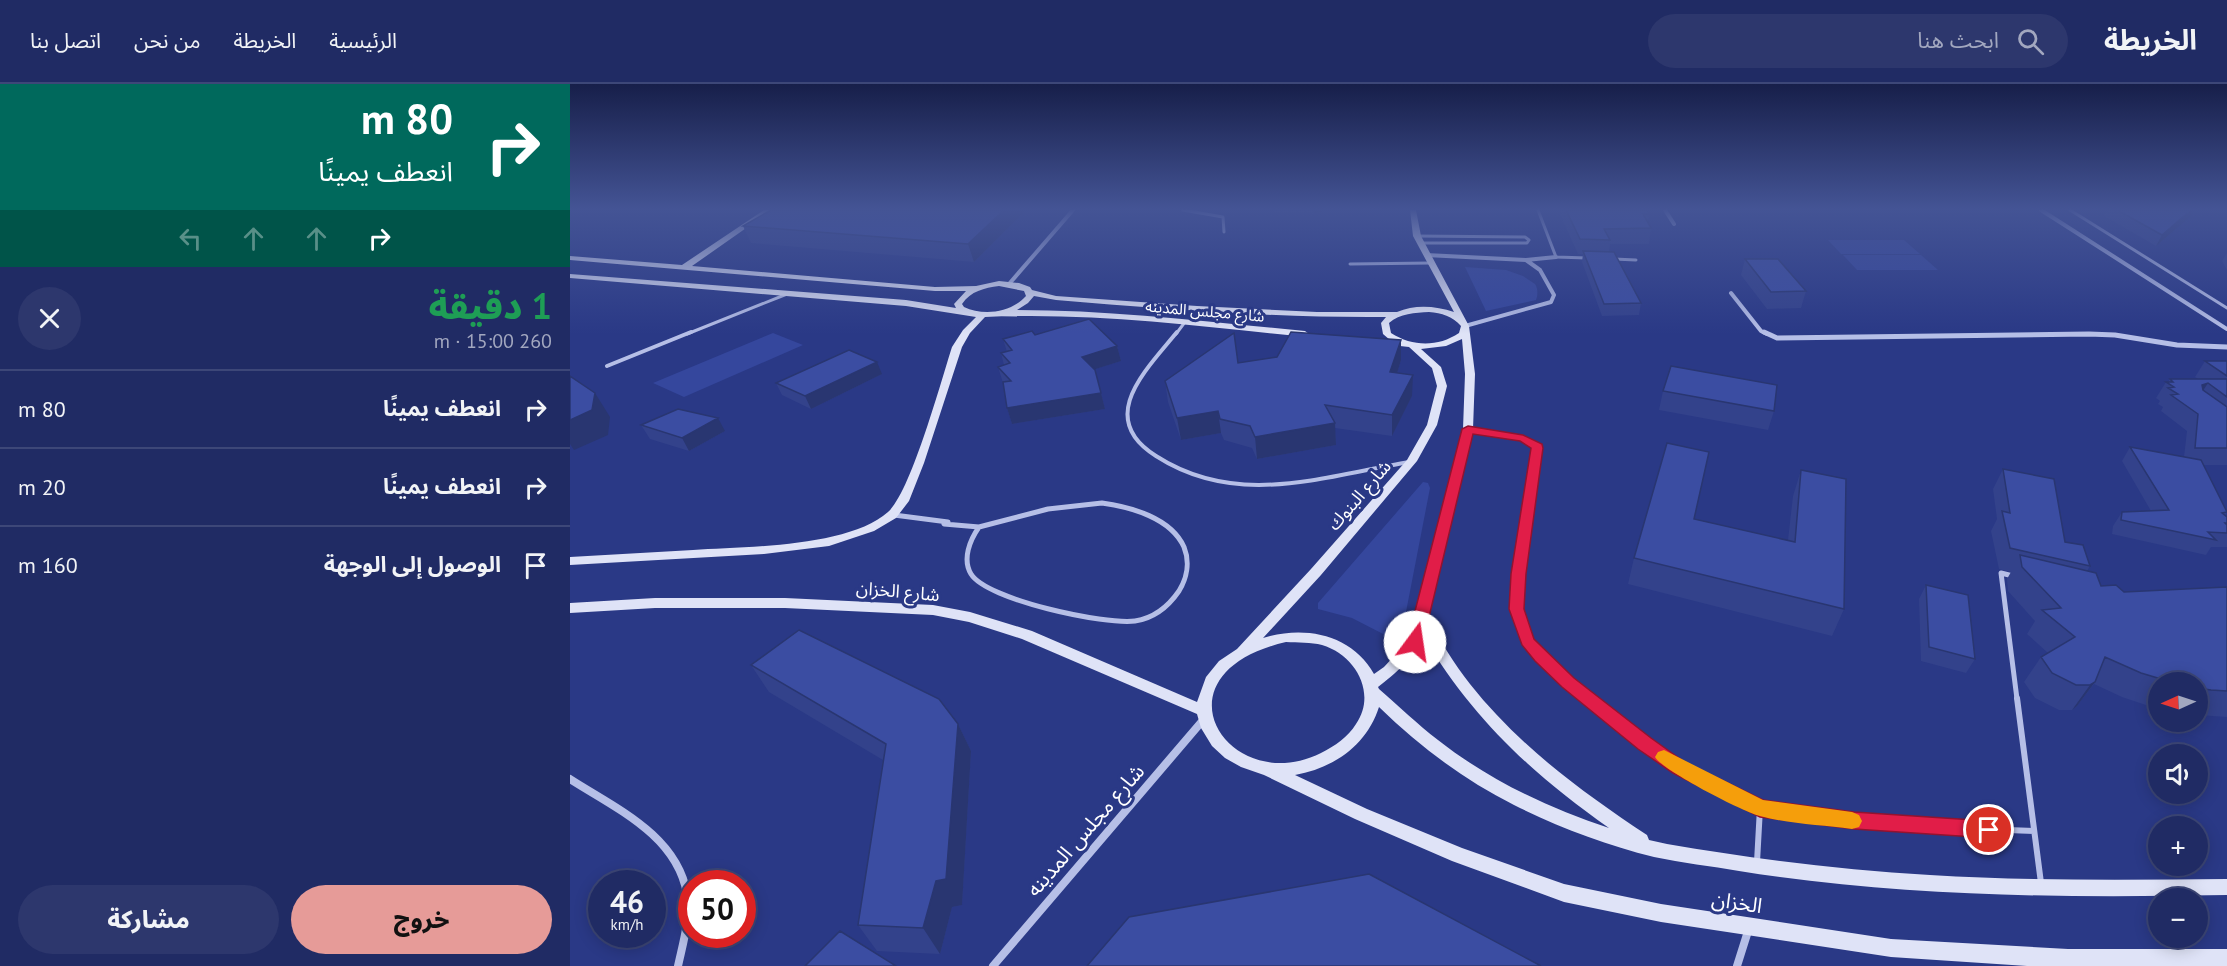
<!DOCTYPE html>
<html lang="ar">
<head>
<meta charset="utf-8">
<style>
	body { margin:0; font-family:"PT Sans","Noto Sans Arabic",sans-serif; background:#2d376d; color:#f1f3f6; direction:rtl; height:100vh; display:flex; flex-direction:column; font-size:22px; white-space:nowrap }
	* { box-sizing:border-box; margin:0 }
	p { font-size:20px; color:#a2a7bf }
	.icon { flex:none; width:33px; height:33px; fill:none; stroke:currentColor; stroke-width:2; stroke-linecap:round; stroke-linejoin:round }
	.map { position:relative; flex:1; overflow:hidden; direction:ltr }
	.sheet { display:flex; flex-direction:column; background:#202b64; width:570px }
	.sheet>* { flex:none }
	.top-card { background:#00695c; color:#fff; overflow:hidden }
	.needle { width:39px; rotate:267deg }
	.tools { position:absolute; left:1578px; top:588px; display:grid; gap:12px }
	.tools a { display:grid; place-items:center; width:60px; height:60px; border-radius:50%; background:#202b64; box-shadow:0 3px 15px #0003,0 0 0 2px #3d4778; font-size:30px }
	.speed { position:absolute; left:18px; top:786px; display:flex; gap:12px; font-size:30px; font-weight:700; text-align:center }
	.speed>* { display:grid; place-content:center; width:78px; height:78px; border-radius:50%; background:#202b64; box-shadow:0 3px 15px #0003,0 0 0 2px #3d4778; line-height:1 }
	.speed small { font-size:15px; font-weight:400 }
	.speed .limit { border:9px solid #d22; background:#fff; color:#111 }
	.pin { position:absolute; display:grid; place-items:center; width:51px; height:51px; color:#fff; margin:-26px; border:3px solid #fff; border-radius:50%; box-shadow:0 2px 6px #0007 }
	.me { position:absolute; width:66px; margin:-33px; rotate:14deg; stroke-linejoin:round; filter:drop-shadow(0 0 4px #0008) }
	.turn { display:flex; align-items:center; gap:21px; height:126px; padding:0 18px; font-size:27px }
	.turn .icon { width:78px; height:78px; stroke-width:2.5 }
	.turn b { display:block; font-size:42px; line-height:51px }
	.lanes { display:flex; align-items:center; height:57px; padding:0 18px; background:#0003; justify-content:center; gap:30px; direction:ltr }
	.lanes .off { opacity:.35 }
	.round { display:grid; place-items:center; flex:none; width:63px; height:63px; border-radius:32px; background:#2d376d }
	.summary { display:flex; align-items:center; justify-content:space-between; height:102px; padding:0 18px }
	h1 { font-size:36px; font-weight:800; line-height:45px; color:#1e9e55 }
	.action { display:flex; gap:12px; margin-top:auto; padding:12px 18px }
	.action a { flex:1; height:69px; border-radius:36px; background:#e69b98; color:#111; font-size:24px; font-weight:800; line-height:69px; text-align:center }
	.action a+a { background:#2d376d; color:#f1f3f6 }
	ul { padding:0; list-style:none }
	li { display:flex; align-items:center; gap:18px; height:78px; padding:0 18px; border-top:2px solid #3d4778 }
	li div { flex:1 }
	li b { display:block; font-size:22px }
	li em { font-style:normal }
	header { display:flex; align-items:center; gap:36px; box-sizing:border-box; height:84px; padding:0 30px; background:#202b64; border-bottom:2px solid #3d4778 }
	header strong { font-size:28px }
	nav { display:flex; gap:33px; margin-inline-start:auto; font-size:21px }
	.search { width:420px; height:54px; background:#2d376d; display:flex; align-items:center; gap:15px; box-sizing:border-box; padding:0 21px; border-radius:33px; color:#a2a7bf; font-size:22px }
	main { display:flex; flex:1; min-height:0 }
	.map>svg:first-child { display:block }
</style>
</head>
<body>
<header>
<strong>الخريطة</strong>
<div class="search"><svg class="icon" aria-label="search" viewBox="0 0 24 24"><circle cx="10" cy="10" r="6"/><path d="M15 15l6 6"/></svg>ابحث هنا</div>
<nav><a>الرئيسية</a><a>الخريطة</a><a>من نحن</a><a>اتصل بنا</a></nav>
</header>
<main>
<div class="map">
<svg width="1657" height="882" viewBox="0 0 1657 882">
	<rect width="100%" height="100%" fill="#2a3986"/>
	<!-- green -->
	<path fill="#35479d" d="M1258 156H1334L1350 170H1271Z
		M1273 171H1351L1368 186H1287Z
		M895 183 936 186 953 192 965 200C968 204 968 211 966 216L916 227Z
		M203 249 233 261 114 313 83 299Z
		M853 398 858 399 860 404 836 528 819 553 782 534 748 525V519Z"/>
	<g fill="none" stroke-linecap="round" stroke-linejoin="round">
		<!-- lane-far3 -->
		<path stroke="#b6bfe7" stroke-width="3" d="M613 126 653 133 654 148
			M968 126 986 173 1017 174
			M1500 126 1657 224
			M847 152 955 153 959 156 957 159H850
			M1044 175 1066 176
			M780 180 860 179
			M117 250 217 210
			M606 250 615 238"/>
		<!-- lane-far2 -->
		<path stroke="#b6bfe7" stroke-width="4" d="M607 248C576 286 525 334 586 372 667 424 751 393 839 378
			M37 282 121 248
			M898 345 953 354 966 360 961 409"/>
		<!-- lane-far1 -->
		<path stroke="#b6bfe7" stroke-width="5" d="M961 408C955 453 936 516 959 558 973 582 998 599 1019 615
			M532 419C561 423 601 434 614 463 620 478 617 494 609 507 598 523 585 534 565 537 535 541 417 516 401 490 392 475 400 456 409 443L478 425Z
			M324 431 378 438 374 440 409 443
			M1443 492 1431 489 1447 615"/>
		<!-- lane -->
		<path stroke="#b6bfe7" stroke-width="6" d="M1017 614C1071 656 1129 705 1195 725 1217 732 1240 731 1263 734 1330 741 1397 745 1464 747
			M1447 614 1471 799
			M1187 778 1190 724"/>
		<!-- street-far2 -->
		<path stroke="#b6bfe7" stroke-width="4" d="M1095 126 1104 140
			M1471 126 1657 245
			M856 171 956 176
			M439 200 503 126
			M1161 209 1191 247 1197 250
			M895 242 981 218 984 211 970 186 956 176 986 173"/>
		<!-- street-far1 -->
		<path stroke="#b6bfe7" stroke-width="5" d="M1194 248 1207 254 1519 250 1545 251 1607 261 1657 263"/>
		<!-- street -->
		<path stroke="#b6bfe7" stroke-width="8" d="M0 695C45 724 107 751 117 810 121 833 113 859 108 882
			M423 882 634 635
			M1167 882 1179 844"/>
		<!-- secondary -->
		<path fill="#dfe3f7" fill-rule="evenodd" d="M194 126H202L122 182 365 203 406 202 429 197 449 199 460 203 462 206 486 212 627 222 747 228H827C845 220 866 222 884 228L843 152 840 126H846L851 152 899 242 905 290 903 345 857 535C871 557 884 580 900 600 949 662 1012 708 1077 751L1079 756 1097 760C1184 775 1272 786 1360 791 1459 797 1558 796 1657 795V811C1494 814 1331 813 1169 787 1141 782 1112 779 1084 773 1036 761 988 743 944 721 894 696 849 662 809 623 797 661 764 684 725 691L797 725 892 764 994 800 1091 820 1321 855 1498 865H1657V882H1457L1321 873 1091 838 994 818 882 777 785 735 694 691 671 683 655 674 642 662 631 644 627 630 452 555 399 538 363 531 215 524H85L0 529V519L85 514H215L363 521 400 528 462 547 627 618 636 593 649 577 667 565 741 485 837 376 857 341 867 302 862 284 839 263 812 260V256H820L813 250 811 239 816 233C705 234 596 225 486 216L464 212 458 219 447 226C543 226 639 238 735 247L739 250 735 253C629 242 522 228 415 233L400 249 392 263 354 379 339 417 326 434 304 447 259 462 194 470 0 481V473C41 471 82 468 123 466 174 463 279 463 318 428 341 408 371 297 382 263L393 246 406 233 336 222 0 194V190L336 216 386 224 384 220 396 207H365L0 176V172L112 181ZM429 202 454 207 456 212C441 229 413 232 394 223L392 220C401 207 414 204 429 202ZM859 228C872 229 882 232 891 242L889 249C868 263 843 263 821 249L819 239C830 229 845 229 859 228ZM892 255 895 290 893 345 839 556 814 583 804 590C782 550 734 541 693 554L751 491 847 377 867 341 877 302 871 283 851 265 876 262ZM853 552C903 635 961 689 1039 744 978 724 919 696 868 656 847 640 829 622 809 605L808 603C823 591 849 571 853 552ZM716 558C728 559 741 558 752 561 786 571 807 610 786 640 778 653 765 662 751 669 658 715 578 590 716 558Z"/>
	</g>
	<!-- wall -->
	<path fill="#33428b" d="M456 126 404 178 181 159 173 142Z
		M704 126H756L744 130 704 128Z
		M988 126H1077L1079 130 1078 139 1081 144 1079 160H1040L1039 168 1071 219 1069 231 1032 232 1012 178 1013 170H1008Z
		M1537 126H1624L1621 132 1586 162 1534 132Z
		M1657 169V186L1652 177Z
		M1175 175 1236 207 1231 224 1197 225 1171 191Z
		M465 251 547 262 551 277 525 285 535 325 442 340 437 324 433 299 428 283 434 281 431 269 437 268 433 255Z
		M831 276 827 289 842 312 822 352 765 344 766 361 687 375 682 364 654 356 651 349 611 356 598 318 595 297 668 279Z
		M1635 277H1657V381H1634L1657 428 1655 432 1657 433V463H1641L1636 471 1542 450 1543 442 1552 428 1581 427 1552 377 1560 363 1614 373 1617 347 1591 327 1593 323 1588 320 1590 317 1586 314 1596 298H1598L1600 295H1628L1625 293Z
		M312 290 241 325 212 311 206 299Z
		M1093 307 1204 327 1198 346 1089 326Z
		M71 341 155 347 119 367 80 355Z
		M1433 385 1495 458 1520 482 1517 487 1531 502 1554 508 1657 503V633L1628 631V598H1588V625L1552 613 1524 600 1507 622 1502 626H1489L1465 614 1454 598 1471 573 1478 569 1457 550 1465 537 1438 507 1437 495 1441 488 1429 485 1421 447 1427 435 1423 405Z
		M1231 386 1274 525 1262 552 1058 500 1064 474 1218 456 1223 412Z
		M1356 501 1405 575 1396 589 1351 577 1349 515Z
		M181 581 388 640 401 667 392 821 382 823 370 870 307 867 288 841 313 676 199 608Z"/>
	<!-- shaded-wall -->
	<path fill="#293671" d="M434 126H456L404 178 398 160Z
		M744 126H756L744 130Z
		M1621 126H1624L1621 132 1586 162 1592 151Z
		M831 256V276L821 309 820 288Z
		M547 262 551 277 516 288 512 273Z
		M307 278 312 290 241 325 235 312Z
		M843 291 842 312 822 352V331Z
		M1638 299 1627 316 1632 301Z
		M25 309 40 333 38 351 4 366 0 360V336Z
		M531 309 535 325 442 340 437 324Z
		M648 327 651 349 611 356 607 334Z
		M148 334 155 347 119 367 112 354Z
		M765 339 766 361 687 375 685 353Z
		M1525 598 1507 622 1502 626 1520 601Z
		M388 640 401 667 392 821 382 823 370 870 353 844Z"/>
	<!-- building -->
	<path fill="#3b4da2" stroke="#293671" stroke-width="1.5" d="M201 126H434L398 160 173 142Z
		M996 126H1077L1079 130H1073L1081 144 1034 145 1040 156 1010 155Z
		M1547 126H1621L1592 151Z
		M1013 167 1044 168 1071 219 1034 220Z
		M1175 175H1208L1236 207 1201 208Z
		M519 235 547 262 512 273 525 286 531 309 437 324 433 298 441 297 428 283 440 279 431 269 442 266 433 255 462 247 465 251Z
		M721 248 831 256 820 288 843 291 822 331 755 321 765 339 685 353 680 342 650 335 648 327 607 334 595 297 664 249 668 279 707 273Z
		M279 266 307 278 235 312 206 299Z
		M1635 277H1657V292Z
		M1101 282 1207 301 1204 327 1093 307Z
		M0 292 25 309 22 326 0 336Z
		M1600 295H1657V313L1638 299 1632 301 1633 306 1657 323V364H1625L1628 330 1601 311 1608 310 1598 304 1604 303 1596 298H1603Z
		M108 325 148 334 112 354 71 341Z
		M1097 359 1139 368 1124 435 1225 458 1231 386 1276 395 1274 525 1064 474Z
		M1560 363 1631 376 1657 428 1652 429 1657 433V439H1655L1657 441V449L1638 448 1646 456 1551 436 1552 428 1599 426Z
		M1433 385 1484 395 1495 458 1513 461 1520 482 1440 464 1432 427 1440 429Z
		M1450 471 1526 489 1531 502 1546 501 1554 508 1657 503V607L1641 606 1628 604V598H1601L1571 589 1535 573 1525 598 1520 601H1506L1482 589 1471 573 1505 553 1472 526 1491 524 1452 483Z
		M1356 501 1398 511 1405 575 1359 563Z
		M229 546 369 615 388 640 376 795 366 797 353 844 288 841 316 660 181 581Z
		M799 790 971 882H517L559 833Z
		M270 847 326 882H235Z"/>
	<!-- sky -->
	<linearGradient id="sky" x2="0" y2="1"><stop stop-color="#171f4a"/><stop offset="0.5" stop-color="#445495"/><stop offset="1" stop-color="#445495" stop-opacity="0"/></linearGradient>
	<rect width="1657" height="250" fill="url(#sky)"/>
	<!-- route -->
	<path fill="#e11d48" stroke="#92132f" stroke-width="1.5" d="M898 342 953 351 972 360 973 364 956 490 954 525 964 555 1004 594 1081 654 1116 679 1193 716 1284 728 1419 737 1425 740 1428 746 1425 752 1419 754 1284 745 1190 733 1103 689 1068 665 992 603 965 577 952 561 939 525 941 490 961 364 950 357 903 350 853 558 851 563H840L837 558 892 345Z"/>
	<!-- slow -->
	<path fill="#f59e0b" d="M1094 666 1193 716 1282 728 1289 731 1292 737 1289 743 1282 745C1252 741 1219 740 1190 732 1173 728 1092 686 1085 673L1088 668Z"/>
	<g text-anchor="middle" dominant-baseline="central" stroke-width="6" stroke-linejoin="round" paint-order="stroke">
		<!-- far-street labels -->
		<g font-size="15" fill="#fff" stroke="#2a3986">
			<text transform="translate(635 227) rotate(5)">شارع مجلس المدينه</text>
		</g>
		<!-- street labels -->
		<g font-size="18" fill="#fff" stroke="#2a3986">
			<text transform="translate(789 411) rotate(-49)">شارع البنوك</text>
			<text transform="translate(328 507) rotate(5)">شارع الخزان</text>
		</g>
		<!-- near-street labels -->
		<g font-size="21" fill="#fff" stroke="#2a3986">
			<text transform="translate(515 746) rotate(-49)">شارع مجلس المدينه</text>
			<text transform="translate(1167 818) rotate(9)">الخزان</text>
		</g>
	</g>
</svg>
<div class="tools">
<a><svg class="needle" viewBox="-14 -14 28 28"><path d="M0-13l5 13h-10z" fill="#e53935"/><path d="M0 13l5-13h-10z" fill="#a2a7bf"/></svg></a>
<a><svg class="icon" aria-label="sound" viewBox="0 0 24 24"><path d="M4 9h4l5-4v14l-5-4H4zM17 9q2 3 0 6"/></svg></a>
<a>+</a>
<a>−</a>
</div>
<div class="speed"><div>46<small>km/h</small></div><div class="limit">50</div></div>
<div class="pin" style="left:1419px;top:746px;background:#d93025"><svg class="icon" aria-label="arrive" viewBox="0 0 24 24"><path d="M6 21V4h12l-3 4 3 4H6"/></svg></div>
<svg class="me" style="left:845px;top:558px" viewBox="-20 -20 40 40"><circle r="19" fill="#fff"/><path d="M0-13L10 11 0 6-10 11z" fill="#e11d48"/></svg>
</div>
<section class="sheet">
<div class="top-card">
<div class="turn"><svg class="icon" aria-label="right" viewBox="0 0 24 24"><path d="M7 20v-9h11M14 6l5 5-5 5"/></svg><div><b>80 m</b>انعطف يمينًا</div></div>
<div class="lanes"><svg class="icon off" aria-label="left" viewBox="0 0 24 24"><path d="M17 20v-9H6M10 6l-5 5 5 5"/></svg><svg class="icon off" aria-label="ahead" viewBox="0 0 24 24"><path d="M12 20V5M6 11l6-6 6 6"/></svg><svg class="icon off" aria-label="ahead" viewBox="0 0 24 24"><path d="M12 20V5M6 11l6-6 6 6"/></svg><svg class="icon" aria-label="right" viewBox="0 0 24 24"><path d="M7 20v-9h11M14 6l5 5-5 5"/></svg></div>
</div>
<div class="summary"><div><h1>1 دقيقة</h1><p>260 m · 15:00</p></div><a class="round"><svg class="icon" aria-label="close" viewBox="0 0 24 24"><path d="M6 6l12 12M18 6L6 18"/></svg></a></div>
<ul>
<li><svg class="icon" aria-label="right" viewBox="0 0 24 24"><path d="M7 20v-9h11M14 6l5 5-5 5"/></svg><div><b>انعطف يمينًا</b></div><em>80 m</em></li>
<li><svg class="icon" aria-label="right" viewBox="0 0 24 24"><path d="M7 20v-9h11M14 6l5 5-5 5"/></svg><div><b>انعطف يمينًا</b></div><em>20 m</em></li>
<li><svg class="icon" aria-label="arrive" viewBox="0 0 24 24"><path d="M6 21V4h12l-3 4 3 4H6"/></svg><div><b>الوصول إلى الوجهة</b></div><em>160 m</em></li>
</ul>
<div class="action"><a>خروج</a><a>مشاركة</a></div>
</section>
</main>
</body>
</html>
